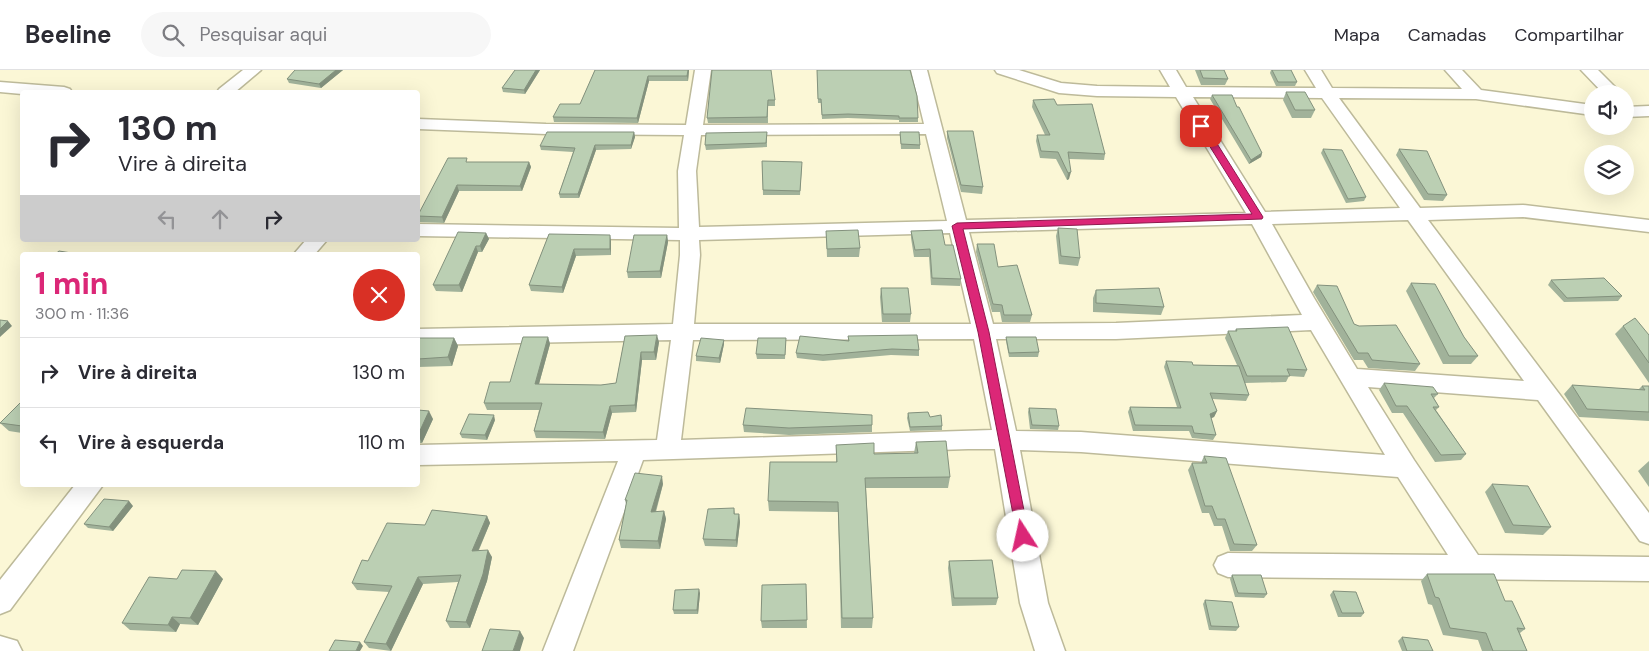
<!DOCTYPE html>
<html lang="pt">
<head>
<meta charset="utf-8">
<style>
	body { margin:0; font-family:"DM Sans",sans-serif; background:#f7f7f7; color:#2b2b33; height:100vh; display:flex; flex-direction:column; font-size:19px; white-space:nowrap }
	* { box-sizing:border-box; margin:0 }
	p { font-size:16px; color:#7c7c81 }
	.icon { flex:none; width:28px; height:28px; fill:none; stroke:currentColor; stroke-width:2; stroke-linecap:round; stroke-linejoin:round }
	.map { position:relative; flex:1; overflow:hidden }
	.details { position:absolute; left:20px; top:182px; width:400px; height:235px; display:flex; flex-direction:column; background:#fff; border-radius:5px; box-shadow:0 5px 20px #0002 }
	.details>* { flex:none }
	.top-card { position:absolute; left:20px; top:20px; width:400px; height:152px; border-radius:5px; box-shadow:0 5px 20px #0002; background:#fff; color:#2b2b33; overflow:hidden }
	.fabs { position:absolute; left:1584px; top:15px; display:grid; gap:10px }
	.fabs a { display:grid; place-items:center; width:50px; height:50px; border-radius:50%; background:#fff; box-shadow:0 5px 20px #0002; font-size:25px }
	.pin { position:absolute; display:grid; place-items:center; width:42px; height:42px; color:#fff; margin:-21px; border-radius:10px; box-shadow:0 2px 8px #0006 }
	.me { position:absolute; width:55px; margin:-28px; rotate:350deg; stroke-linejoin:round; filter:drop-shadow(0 0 4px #0008) }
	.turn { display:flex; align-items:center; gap:18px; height:105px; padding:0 15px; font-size:22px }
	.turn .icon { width:65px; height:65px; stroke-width:2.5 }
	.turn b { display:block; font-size:35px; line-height:42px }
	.lanes { display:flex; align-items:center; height:48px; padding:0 15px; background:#0003; justify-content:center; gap:25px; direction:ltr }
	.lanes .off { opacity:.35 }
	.round { display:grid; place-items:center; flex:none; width:52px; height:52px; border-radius:26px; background:#f7f7f7 }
	.headline { display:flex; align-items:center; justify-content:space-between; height:85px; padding:0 15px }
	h1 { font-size:30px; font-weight:800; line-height:38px; color:#db2777 }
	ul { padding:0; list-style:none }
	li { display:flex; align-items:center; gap:15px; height:70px; padding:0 15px; border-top:1px solid #e1e1e2 }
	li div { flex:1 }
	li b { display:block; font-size:19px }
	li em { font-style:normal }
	header { display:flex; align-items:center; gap:30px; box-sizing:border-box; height:70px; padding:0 25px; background:#fff; border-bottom:1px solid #e1e1e2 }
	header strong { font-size:24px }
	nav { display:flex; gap:28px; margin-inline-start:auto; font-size:18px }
	.search { width:350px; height:45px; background:#f7f7f7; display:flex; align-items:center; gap:12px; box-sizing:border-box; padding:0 18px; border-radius:28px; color:#7c7c81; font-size:19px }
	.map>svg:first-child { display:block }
</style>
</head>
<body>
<header>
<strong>Beeline</strong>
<div class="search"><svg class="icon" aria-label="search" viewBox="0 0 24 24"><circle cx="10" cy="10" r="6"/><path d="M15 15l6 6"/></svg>Pesquisar aqui</div>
<nav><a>Mapa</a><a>Camadas</a><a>Compartilhar</a></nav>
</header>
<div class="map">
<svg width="1649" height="581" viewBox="0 0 1649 581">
	<rect width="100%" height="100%" fill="#fbf7d6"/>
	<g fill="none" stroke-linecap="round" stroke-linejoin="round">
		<defs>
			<path id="street" d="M243 0H261L235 22H217L219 19Z
				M695 0H711L703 55 924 54 911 0H927L966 150 1246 143 1176 27 1097 26 1059 23 997 3 995 0H1019L1061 13 1097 16 1170 17 1160 0H1176L1186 17 1316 18 1305 0H1321L1332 18 1462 19 1445 0H1462L1481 20 1592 35V45L1476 29 1339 28 1420 138 1523 135 1649 150V162L1523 147 1428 150 1649 443V474L1640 471 1538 330 1368 317 1414 390 1478 485 1649 487V511L1228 507 1218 503 1214 495 1218 487 1228 483 1448 485 1398 407 1081 382 1020 380 1048 533 1065 581H1035L1020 533 995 379H968L643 390 573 581H543L618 391 418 395V375L657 370 671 270 418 275V259L673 254 680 185V170L418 166V154L679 158 678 101 684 65 546 64 418 59V49L546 54 686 55ZM1193 27 1322 28 1400 138 1265 142ZM926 64 947 151 699 157 696 101 701 65ZM1408 150 1524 311 1357 299 1314 228 1272 154ZM1252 154 1302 245 1116 253 993 254 969 162ZM950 163 971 254H694L700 185 699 170ZM1311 260 1385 385 1081 362 1016 361 996 269H1116ZM974 269 992 360 681 370 693 270Z
				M1581 0H1598L1622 24H1604Z
				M0 12 64 17 70 19 72 22 22 24 0 22Z
				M1649 36V46L1625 47V37Z
				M306 170H327L314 185H293Z
				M75 415H103L10 540 0 544V510Z
				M0 566 17 571 22 581H0Z"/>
		</defs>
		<!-- street casing -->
		<use href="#street" stroke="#bdba9a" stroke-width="3"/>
		<!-- street -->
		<use href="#street" fill="#fff" fill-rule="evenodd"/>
	</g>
	<!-- wall -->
	<path fill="#a1b29a" d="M295 0H343L321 18 289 13 287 9Z
		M515 0H540L525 24 503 22 502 18Z
		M595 0H689L688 11H649L638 53 554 52 553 47 580 34Z
		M712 0 775 30V36H768V53H708L707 48Z
		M817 0 918 48V52H899V50L848 48 822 49 821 33H818Z
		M1195 0H1224L1228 9 1225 15H1201Z
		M1271 0H1291L1297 12 1295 16H1276L1270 3Z
		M1286 22 1315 40 1311 48H1292L1283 30Z
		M1212 25 1237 37 1262 83 1261 87 1249 94 1210 29Z
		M1033 30 1057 35 1105 84 1104 90 1069 89V109L1067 110 1056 89 1040 88 1036 71 1037 65H1045L1032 37Z
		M947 61 983 117 982 124 961 122 947 68Z
		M634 62 635 67 631 79 596 80 579 128H560L559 124 573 82 541 80 540 76Z
		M767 62V77L706 80 705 75Z
		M900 62 920 75V79H901Z
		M1323 79 1366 127 1364 131 1346 133 1321 83Z
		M1399 79 1447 125 1443 131 1424 130 1396 85Z
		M762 91 802 96 800 125H763Z
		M469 92H529L531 97 522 121H459L444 153 419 152 418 148V145Z
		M1058 158 1080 188 1078 196 1059 194 1056 166Z
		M826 161 860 178 859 187H827Z
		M911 161 945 175 961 209 960 216 931 215 929 187H914L911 168Z
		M486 163 489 169 482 182H478L462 222 436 221 433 215Z
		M549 164 611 171V185L576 186 563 223 531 221 529 215Z
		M667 165 668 172 661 208H628L627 202Z
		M977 174 998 197 1032 245 1030 252H1002L1000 242H992L976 182Z
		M1551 210 1622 226 1618 231 1564 232 1548 215Z
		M1411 213 1478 286 1471 294H1443L1406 221Z
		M1317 215 1354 254 1359 256 1420 294 1415 301 1368 298 1363 290H1354L1313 222Z
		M881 218 911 244 910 252H882L880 227Z
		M1096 220 1164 237 1161 245 1093 242V228Z
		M1623 256 1649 265V313L1615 264Z
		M1236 259 1307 300 1304 307 1289 306 1286 312 1245 313 1249 325 1246 331 1212 329 1217 341 1214 347 1211 348 1216 365 1213 370 1192 368 1189 361H1133L1128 342 1130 337H1177L1164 297 1166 291 1193 295H1237L1225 268 1228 261H1235Z
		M625 266 659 272 656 290H642L636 342 612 343 605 369 536 368 534 361 539 340H487L484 333 510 312 548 267 550 274 539 314 601 315 616 313Z
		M848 266 919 280V286L891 285 823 291 797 288 796 283 848 271Z
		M1006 267 1039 282 1038 287H1009L1006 271Z
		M454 268 458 276 452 296 418 297V269Z
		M786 268 785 289H757L756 284Z
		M724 270V274L720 293 696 291V286Z
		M1384 313 1438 324 1434 328 1439 337 1436 340 1466 384 1461 390 1435 392 1403 343H1392L1379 320Z
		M1572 315 1638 320 1642 316H1649V351L1579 347 1564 324Z
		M22 331V363L9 361 0 353Z
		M1029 338 1059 356 1058 360 1030 359 1028 342Z
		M418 340 433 349 422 373H418Z
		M908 343 930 347 942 356V360L910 361 907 348Z
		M495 350 487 370 462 368 460 364Z
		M743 355H872V362L789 365 744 362Z
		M916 372 950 407 948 418H866L873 548 872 558H841L838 442 769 441 768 431 836 392V375L874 384 914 383Z
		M1204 386 1257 475 1252 481H1230L1222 456H1214L1209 443H1202L1188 400 1192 393H1201Z
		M1649 391V417L1638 401Z
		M663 414 656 442 664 441 666 449 660 479 621 478 619 470 626 434 625 430Z
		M1492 414 1551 457 1543 465 1505 463 1485 422Z
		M133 436 113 461 88 458 84 454Z
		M734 438 735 444H739L740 452 737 477 705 476 703 469Z
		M487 446 490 453 479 480 492 487 487 511 470 558H450L446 551 458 512 423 514 391 581 369 578 364 572 389 522 357 520 352 513 425 455Z
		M949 491 998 528 996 535 952 536 948 498Z
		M1427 504 1505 531 1525 559 1520 563 1527 581H1482L1478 570 1443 565 1432 535 1428 534 1421 511Z
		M1232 505 1267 524 1264 528 1235 527 1230 509Z
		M177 509H223L198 555 180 554 176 562 130 560 122 553Z
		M806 514 807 558H762L761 551Z
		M1333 521 1364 543 1361 547H1338L1330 525Z
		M700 523 698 544H674L673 540Z
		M1205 530 1239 557 1236 561 1209 560 1203 534Z
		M1402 567 1433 581H1402L1398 571Z"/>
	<!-- shaded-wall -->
	<path fill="#83917d" d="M336 0H343L321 18 319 14Z
		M536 0H540L525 24 524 20Z
		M688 0H689L688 11 687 6Z
		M648 6 649 11 638 53 637 48Z
		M634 62 635 67 631 79V75Z
		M595 75 596 80 579 128 578 124Z
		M1262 83 1261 87 1249 94 1251 90Z
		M529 92 531 97 522 121 520 116Z
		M1071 102 1069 109 1067 110 1068 103Z
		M457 115 459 121 444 153 442 147Z
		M486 163 489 169 482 182 480 176Z
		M610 165 611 171V185L610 179Z
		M667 165 668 172 661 208 660 201Z
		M476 176 478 182 462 222 459 215Z
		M574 179 576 186 563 223 562 217Z
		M8 251 12 256 0 267V259Z
		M657 265 659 272 656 290 654 282Z
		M548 267 550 274 537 321 535 314Z
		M454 268 458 276 452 296 448 287Z
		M724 270V274L720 293 719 288Z
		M641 282 642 290 636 342 635 335Z
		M610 336 612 343 605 369 603 362Z
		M429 341 433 349 422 373 418 365Z
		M1217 341 1214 347 1207 350 1210 344Z
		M494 345 495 350 487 370 485 365Z
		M662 406 663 414 653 450 651 442Z
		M129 431 133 436 113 461 109 457Z
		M664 441 666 449 660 479 658 471Z
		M739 444 740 452 737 477 736 470Z
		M487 446 490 453 475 488 472 481Z
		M488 480 492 487 487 511 470 558 466 552Z
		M216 501 223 509 198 555 190 548Z
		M418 507 423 514 391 581 386 574Z
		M699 519 700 523 698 544 697 540Z
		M172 547 180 554 176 562 168 555Z
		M520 561 524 568 520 581H513Z
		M360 572 363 576 360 581H356Z"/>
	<!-- building -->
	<path fill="#bbcfb3" stroke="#83917d" d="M295 0H336L319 14 287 9Z
		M515 0H536L524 20 502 18Z
		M595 0H688L687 6H648L637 48 553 47 560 34H580Z
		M712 0H771L775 30H768L767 47 707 48Z
		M817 0H910L917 26 918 48H899V46L848 44 822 45 821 29H818Z
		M1200 0H1224L1228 9 1203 8Z
		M1272 0H1291L1297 12H1278Z
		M1286 22H1305L1315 40H1295Z
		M1212 25H1232L1237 37H1239L1262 83 1251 90Z
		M1054 29 1057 35 1092 34 1105 84 1068 82 1071 102 1068 103 1058 82 1041 81 1037 65H1050L1033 30Z
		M947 61H973L983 117 961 115Z
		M547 62H634L631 75H595L578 124H559L575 78 540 76Z
		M767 62 766 73 705 75 706 63Z
		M900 62H919L920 75 901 74Z
		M1323 79 1342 80 1366 127 1348 129Z
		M1399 79 1427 81 1447 125 1428 124Z
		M448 88H467L466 92H529L520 116 457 115 442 147 418 146V145Z
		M762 91 802 92 800 121 763 120Z
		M1058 158 1077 159 1080 188 1061 186Z
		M858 160 860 178 827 179 826 161Z
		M942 160 945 175H953L961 209 932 208 930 179 915 180 911 161Z
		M458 162 486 163 480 176H476L459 215H433Z
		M549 164 610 165V179H574L562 217 529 215Z
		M634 165H667L660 201 627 202Z
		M977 174H994L998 197 1017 195 1032 245H1004L1002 235 993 234Z
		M59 181 84 185H54Z
		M1604 208 1622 226 1567 228 1551 210Z
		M1411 213 1435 214 1464 267 1478 286H1449Z
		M1317 215 1337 216 1354 254 1359 256 1396 255 1420 294 1372 290 1368 283H1358Z
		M881 218H908L911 244H883Z
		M1159 218 1164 237 1096 233V220Z
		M1635 248 1649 265V293L1623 256Z
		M0 250 8 251 0 259Z
		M1288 257 1307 300 1287 299 1290 306H1247L1228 261H1237L1236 259Z
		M657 265 654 282H641L635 335 610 336 603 362 534 361 542 333H484L490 312H510L523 267H548L535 314 601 315 616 313 625 266Z
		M917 265 919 280 892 279 823 285 796 283 800 266 849 271 848 266Z
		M1006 267H1036L1039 282 1009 283Z
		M418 268H454L448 287 418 289Z
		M701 268 724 270 719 288 696 286Z
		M758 268H786L785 285 756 284Z
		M1166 291 1192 292 1193 295 1239 296 1249 325 1210 323 1217 341 1210 344 1216 365 1194 363 1192 356 1135 355 1130 337 1181 338Z
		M1384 313 1433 317 1438 324H1431L1439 337H1433L1466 384 1441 385 1407 336H1396Z
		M1572 315 1645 320 1642 316H1649V342L1587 339Z
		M22 331V356L0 353Z
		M746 338 872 345V355L789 358 743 355Z
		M1029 338 1056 339 1059 356 1032 355Z
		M418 340 429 341 418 365Z
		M928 342 930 347 941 345 942 356 910 357 908 343Z
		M469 344 494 345 485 365 460 364Z
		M946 371 950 407 865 408 873 548H842L838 432 768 431 770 392H837L836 375 874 373V384L918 383 916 372Z
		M1204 386 1226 388 1257 475 1234 474 1225 449H1217L1212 436H1205L1192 393H1207Z
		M635 403 662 406 651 442 664 441 658 471 619 470 627 430H625Z
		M1492 414 1528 416 1551 457 1513 455Z
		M104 429 129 431 109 457 84 454Z
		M734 438V444H739L736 470 703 469 708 439Z
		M432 440 487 446 472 481 488 480 483 504 466 552 446 551 461 505 418 507 386 574 364 572 392 516 352 513 362 490 368 491 387 453 425 455Z
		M992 490 998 528H954L949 491Z
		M182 500 216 501 190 548 172 547 168 555 122 553 149 507 177 509Z
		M1427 504H1494L1505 531H1512L1525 559 1517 558 1527 581H1493L1486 563 1450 558 1439 528 1435 527Z
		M1232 505H1261L1267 524 1238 523Z
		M806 514 807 550 761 551 762 515Z
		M699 519 697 540H673L675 520Z
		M1333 521 1356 522 1364 543H1342Z
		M1205 530 1232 532 1239 557 1211 556Z
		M490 559 520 561 513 581H482Z
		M1402 567 1428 570 1433 581H1407Z
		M335 570 360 572 356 581H329Z"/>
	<!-- route -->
	<path fill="#db2777" stroke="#8e194d" d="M1201 53 1206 56 1263 147 1262 149 963 159 989 262 1029 466 1027 470 1023 472 1018 470 978 262 952 156 957 153 1252 144 1197 56Z"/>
</svg>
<div class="fabs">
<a><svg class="icon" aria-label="sound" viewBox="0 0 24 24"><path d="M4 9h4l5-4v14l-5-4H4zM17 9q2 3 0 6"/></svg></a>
<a><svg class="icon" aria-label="layers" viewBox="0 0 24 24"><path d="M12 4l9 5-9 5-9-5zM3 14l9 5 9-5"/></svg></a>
</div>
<div class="pin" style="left:1201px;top:56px;background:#d93025"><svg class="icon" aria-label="arrive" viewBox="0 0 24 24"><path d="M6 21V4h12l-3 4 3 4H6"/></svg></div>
<svg class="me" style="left:1023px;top:466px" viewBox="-20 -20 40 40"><circle r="19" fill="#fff"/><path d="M0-13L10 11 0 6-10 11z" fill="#db2777"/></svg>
<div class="top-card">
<div class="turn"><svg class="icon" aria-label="right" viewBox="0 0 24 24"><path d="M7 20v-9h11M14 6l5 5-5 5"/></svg><div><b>130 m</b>Vire à direita</div></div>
<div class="lanes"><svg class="icon off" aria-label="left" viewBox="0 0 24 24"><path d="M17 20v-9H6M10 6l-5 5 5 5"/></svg><svg class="icon off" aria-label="ahead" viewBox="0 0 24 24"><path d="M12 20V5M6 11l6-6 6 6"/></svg><svg class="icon" aria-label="right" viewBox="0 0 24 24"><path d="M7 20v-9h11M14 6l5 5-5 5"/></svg></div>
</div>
<section class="details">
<div class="headline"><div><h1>1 min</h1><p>300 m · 11:36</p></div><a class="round" style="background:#d93025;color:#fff"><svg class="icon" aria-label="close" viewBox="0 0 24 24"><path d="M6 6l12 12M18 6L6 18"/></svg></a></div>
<ul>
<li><svg class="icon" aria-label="right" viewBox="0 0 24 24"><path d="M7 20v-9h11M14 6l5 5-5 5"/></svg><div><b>Vire à direita</b></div><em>130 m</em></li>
<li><svg class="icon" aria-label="left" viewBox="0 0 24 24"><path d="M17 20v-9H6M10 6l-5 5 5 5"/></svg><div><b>Vire à esquerda</b></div><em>110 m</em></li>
</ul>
</section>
</div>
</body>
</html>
